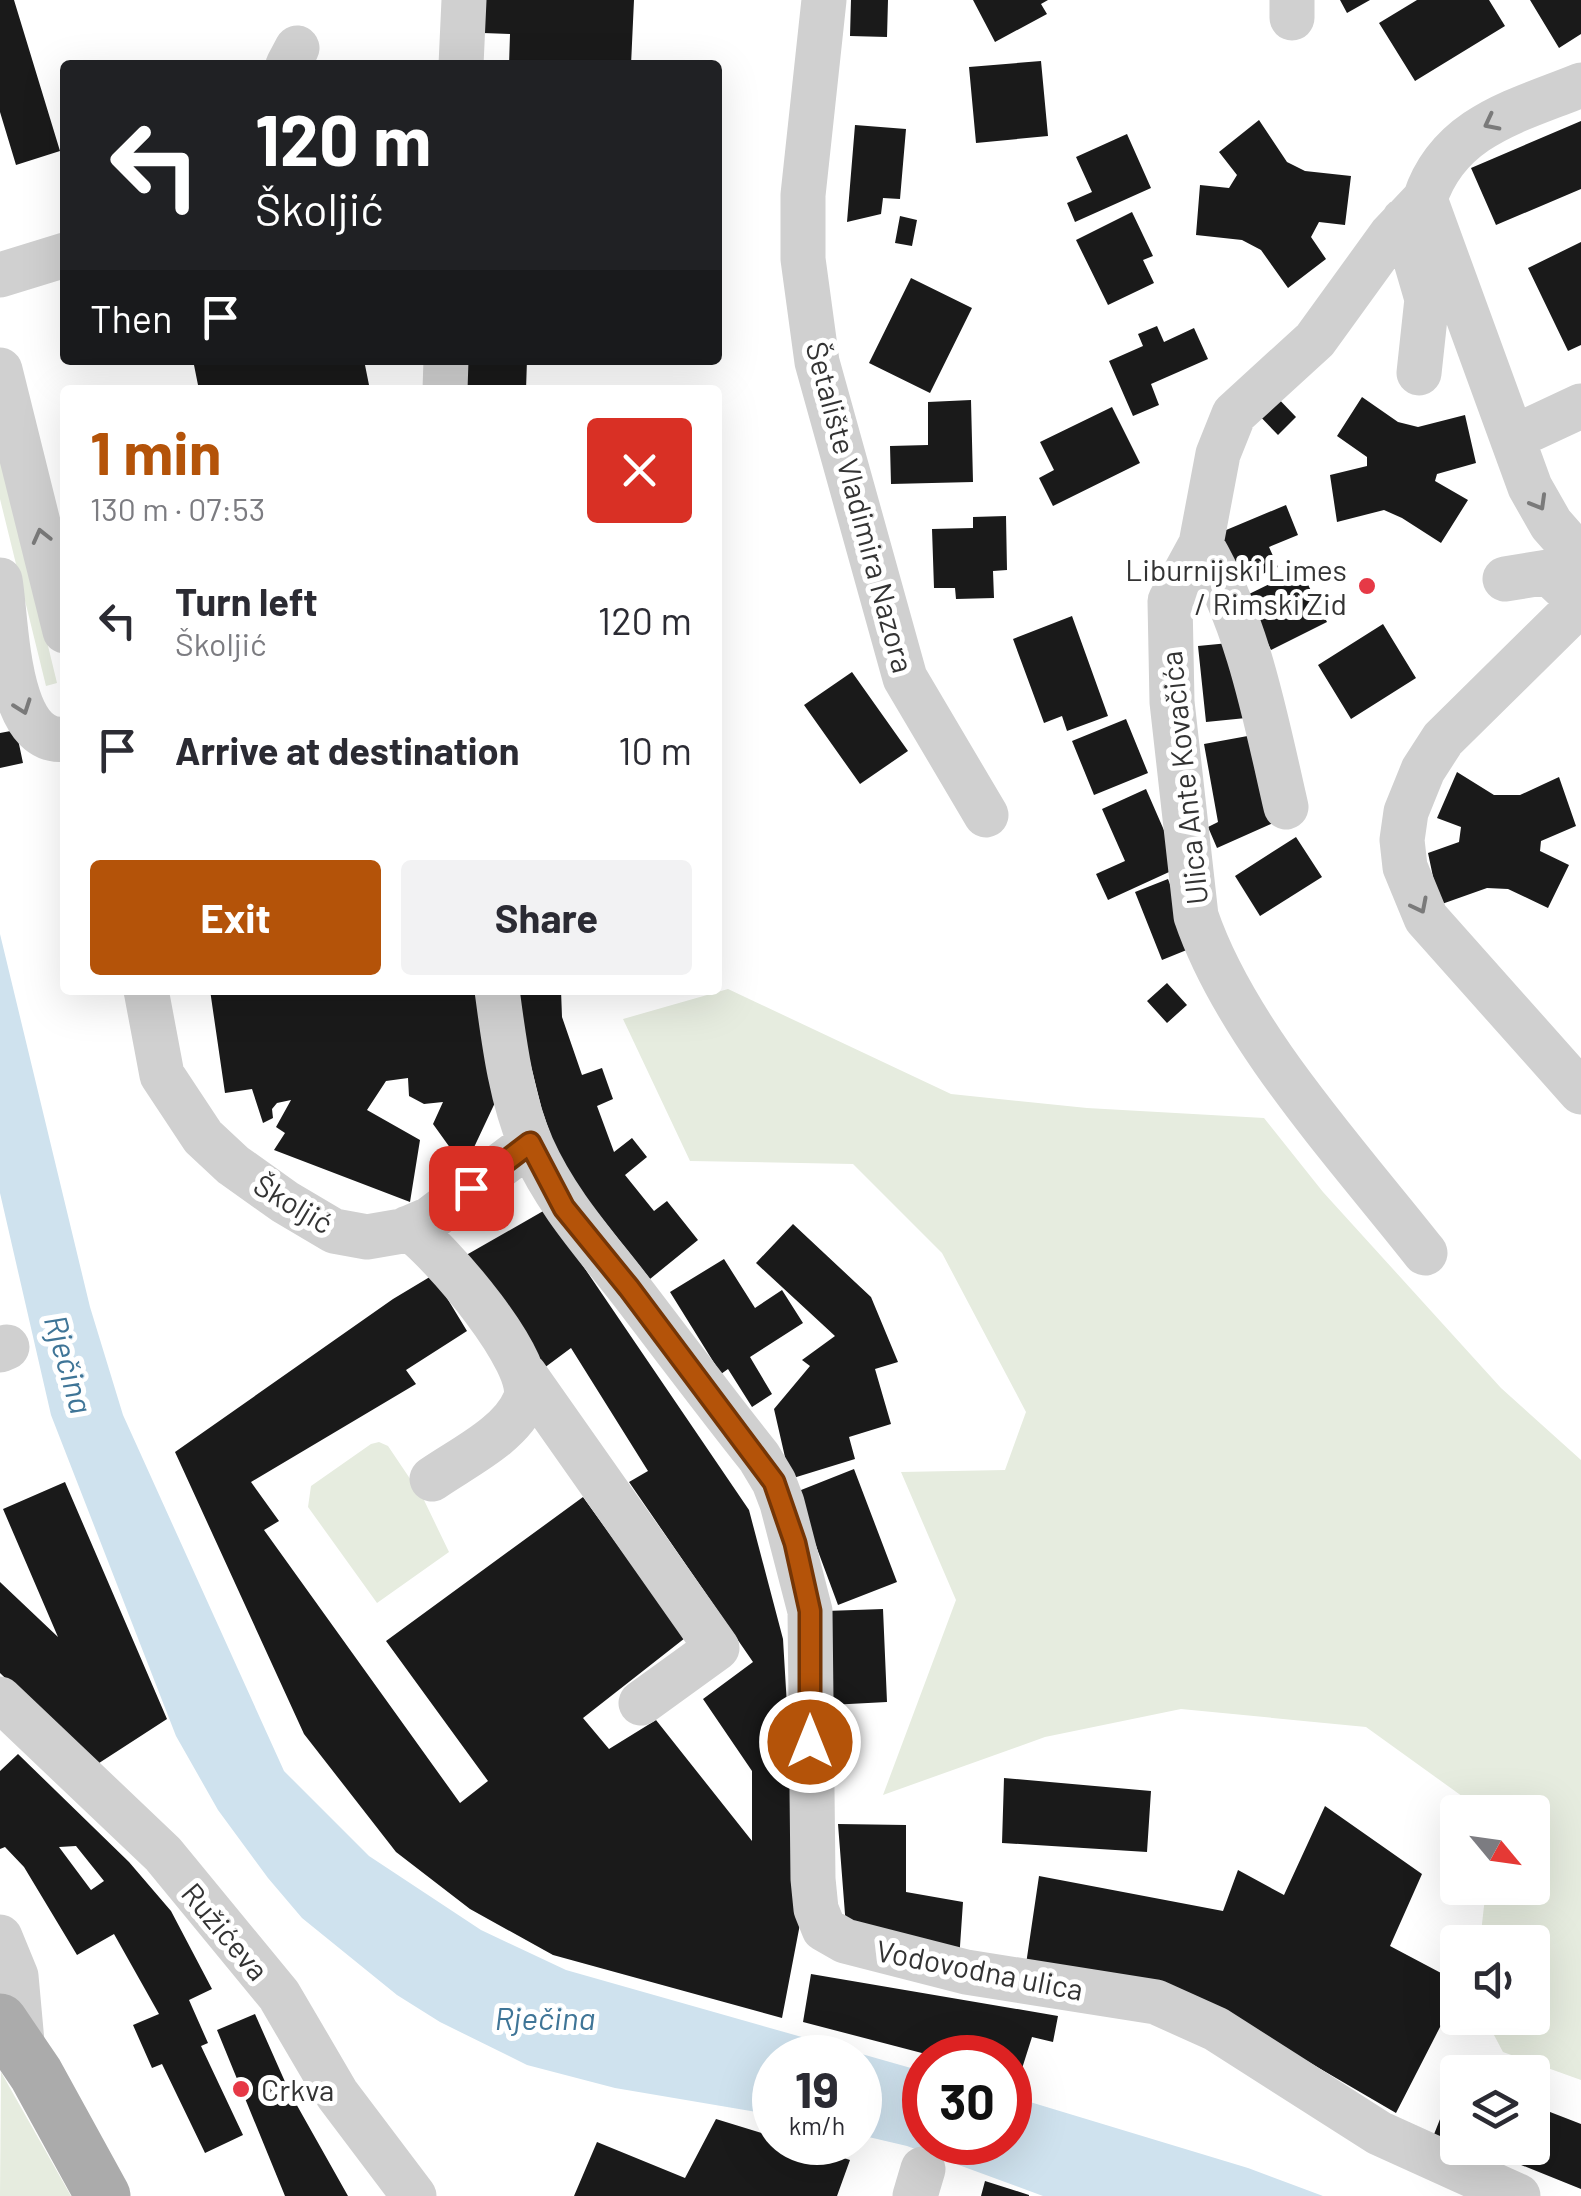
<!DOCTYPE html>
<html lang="en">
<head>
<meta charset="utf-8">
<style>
	body { margin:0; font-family:Barlow,sans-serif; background:#f2f2f3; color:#2b2b33; height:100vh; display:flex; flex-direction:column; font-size:38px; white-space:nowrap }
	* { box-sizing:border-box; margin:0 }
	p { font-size:32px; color:#7c7c81 }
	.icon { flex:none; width:55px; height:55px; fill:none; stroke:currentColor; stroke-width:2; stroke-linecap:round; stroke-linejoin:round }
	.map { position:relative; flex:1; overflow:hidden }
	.details { position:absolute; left:60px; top:385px; width:662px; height:610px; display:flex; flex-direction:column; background:#fff; border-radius:10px; box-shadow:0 10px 40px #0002 }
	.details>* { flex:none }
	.top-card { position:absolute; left:60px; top:60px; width:662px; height:305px; border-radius:10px; box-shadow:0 10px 40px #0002; background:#202124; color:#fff; overflow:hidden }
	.needle { width:65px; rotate:119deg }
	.tools { position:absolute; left:1440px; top:1795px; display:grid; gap:20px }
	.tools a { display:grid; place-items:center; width:110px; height:110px; border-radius:10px; background:#fff; box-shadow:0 10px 40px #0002; font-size:50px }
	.speed { position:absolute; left:752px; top:2035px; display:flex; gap:20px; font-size:50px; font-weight:700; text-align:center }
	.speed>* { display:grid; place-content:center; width:130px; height:130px; border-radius:50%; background:#fff; box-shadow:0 10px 40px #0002; line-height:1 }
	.speed small { font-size:25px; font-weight:400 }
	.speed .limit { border:15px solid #d22; background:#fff; color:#111 }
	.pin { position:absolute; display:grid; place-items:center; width:85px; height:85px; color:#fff; margin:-42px; border-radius:20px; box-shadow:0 5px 15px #0006 }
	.me { position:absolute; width:110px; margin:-55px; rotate:0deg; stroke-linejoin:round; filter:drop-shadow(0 0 8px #0008) }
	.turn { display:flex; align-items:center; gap:35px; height:210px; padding:0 30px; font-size:45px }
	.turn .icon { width:130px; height:130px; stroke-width:2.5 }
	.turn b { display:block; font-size:70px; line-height:85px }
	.then { display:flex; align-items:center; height:95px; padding:0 30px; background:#0003; gap:20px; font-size:38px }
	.round { display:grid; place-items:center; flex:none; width:105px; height:105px; border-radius:10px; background:#f2f2f3 }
	.overview { display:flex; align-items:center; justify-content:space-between; height:170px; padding:0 30px }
	h1 { font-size:60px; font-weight:700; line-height:75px; color:#b45309 }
	.action { display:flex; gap:20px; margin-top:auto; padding:20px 30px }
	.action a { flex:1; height:115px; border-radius:10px; background:#b45309; color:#fff; font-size:40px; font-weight:700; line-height:115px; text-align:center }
	.action a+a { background:#f2f2f3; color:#2b2b33 }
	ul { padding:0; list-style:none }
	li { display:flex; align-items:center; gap:30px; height:130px; padding:0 30px }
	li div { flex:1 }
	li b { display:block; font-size:38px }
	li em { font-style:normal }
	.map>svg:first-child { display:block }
</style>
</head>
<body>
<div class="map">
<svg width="1581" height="2196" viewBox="0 0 1581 2196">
	<rect width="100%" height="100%" fill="#fff"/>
	<!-- green -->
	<path fill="#e6ecdf" d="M0 447 57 683 46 686 0 499Z
		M728 989 951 1094 1087 1108 1264 1118 1323 1192 1501 1388 1581 1460V2080L1503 2052 1485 2018H1532V1942H1480L1486 1888H1532V1812H1484L1366 1727 1181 1709 1045 1737 883 1795 956 1600 901 1472 1005 1470 1026 1412 942 1253 853 1164 690 1161 623 1019Z
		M379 1442 388 1446 423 1498 449 1552 377 1603 308 1507 311 1486 371 1444Z
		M1 2072 71 2196H0Z"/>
	<!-- water -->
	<path fill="#cfe2ee" d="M0 934 90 1307 123 1415 284 1771 369 1856 481 1930 566 1970 925 2072V2142H1010V2096L1248 2168 1323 2196H1043L907 2146 860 2135V2058H775V2115L615 2088 527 2065 440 2022 397 1995 302 1918 268 1878 218 1810 176 1736 51 1415 0 1193Z"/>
	<!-- building -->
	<path fill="#1a1a1a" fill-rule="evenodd" d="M0 0H14L60 151 16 165 0 112Z
		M484 0H634L631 65H509L510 34 483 33Z
		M851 0H888L887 37 850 36Z
		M973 0H1048L1041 4 1047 14 995 42Z
		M1340 0H1370L1347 13Z
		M1417 0H1489L1505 26 1415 81 1379 23Z
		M1530 0H1581V34L1559 48Z
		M1041 61 1048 136 976 143 969 67Z
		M1259 120 1287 162 1305 171 1351 176 1345 225 1319 222 1311 237 1326 259 1288 288 1261 250 1242 240 1196 235 1200 185 1229 188 1237 175 1219 152Z
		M1581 121V189L1496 225 1471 168Z
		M855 125 906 129 900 199 883 198 881 214 847 222Z
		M1127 134 1151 188 1075 222 1067 203 1092 192 1076 157Z
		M1132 212 1153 256 1143 260 1154 283 1108 305 1076 240Z
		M900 216 917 220 912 246 895 243Z
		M1581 242V345L1568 351 1528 268Z
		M911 278 972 308 930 393 869 363Z
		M1157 326 1164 342 1194 328 1208 359 1151 384 1159 405 1133 416 1109 361 1143 346 1138 334Z
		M193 360H364L370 390H199Z
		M463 360H527L526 390H462Z
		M1272 392 1296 417 1278 435 1254 410Z
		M1362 397 1398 422 1418 427 1465 415 1476 463 1437 474 1435 481 1468 500 1441 543 1402 518 1384 510 1337 522 1330 475 1367 466V457L1337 436Z
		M971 400 973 482 891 484 890 446 928 445V402Z
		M1112 407 1140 463 1053 506 1039 478 1054 470 1040 442Z
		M1286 505 1298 535 1269 547 1278 567 1241 584 1219 533Z
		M1006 516 1007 570 993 571 994 598 956 599 955 588H934L932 529 973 528V517Z
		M1300 569 1327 622 1271 650 1245 596Z
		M1072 616 1108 716 1067 731 1062 716 1044 723 1013 639Z
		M1383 624 1416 678 1351 719 1318 665Z
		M1229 643 1256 717 1206 722 1198 646Z
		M852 672 908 751 860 784 804 705Z
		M1126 719 1148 773 1094 795 1072 741Z
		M16 730 23 763 0 768V733Z
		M1264 733 1280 820 1217 848 1208 827 1218 822 1204 744Z
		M1457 772 1494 795H1520L1559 777 1576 826 1541 841 1540 851 1569 865 1548 908 1508 889 1487 888 1439 905 1428 853 1459 842 1461 827 1437 818Z
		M1146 789 1180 867 1108 900 1096 874 1125 861 1102 809Z
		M1296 837 1322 877 1260 916 1235 876Z
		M1168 879 1194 947 1162 960 1135 892Z
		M1167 983 1187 1005 1167 1023 1147 1001Z
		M210 990H488L500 1092 469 1158 461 1163 433 1124 443 1102 424 1104 409 1096 408 1078 386 1081 367 1110 420 1140 410 1202 274 1150 285 1133 276 1127 291 1100 277 1103 272 1109 273 1118 263 1123 252 1089 225 1093Z
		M512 990H561L562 1017 582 1075 602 1068 613 1099 597 1106 614 1152 632 1138 647 1157 625 1175 654 1211 667 1201 698 1240 650 1279 562 1168 542 1110Z
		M545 1210 749 1510 783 1639 800 1924 782 2018 553 1955 470 1909 396 1852 304 1734 175 1452 393 1299 433 1275 467 1331 406 1370 416 1384 251 1482 279 1521 264 1530 460 1803 488 1781 386 1641 583 1497 685 1638 583 1718 609 1749 656 1720 752 1841V1771L703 1699 753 1662 629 1482 648 1471 571 1348 540 1371 461 1258Z
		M793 1224 871 1297 898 1362 875 1369 891 1424 849 1437 855 1459 790 1479 774 1409 810 1366 802 1360 835 1336 756 1263Z
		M724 1259 755 1308 782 1290 803 1323 750 1357 772 1394 752 1407 728 1369 721 1374 670 1292Z
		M854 1469 897 1582 838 1605 796 1492Z
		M65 1482 167 1719 96 1765 0 1673V1582L58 1637 3 1509Z
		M883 1609 887 1702 830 1705 826 1611Z
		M18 1754 129 1862 171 1911 212 1989 189 2000 208 2043 201 2046 243 2135 205 2153 162 2064 152 2068 133 2025 159 2014 114 1934 77 1955 24 1867 5 1847 0 1849V1771ZM76 1846 104 1881 91 1890 59 1847Z
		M1004 1778 1151 1791 1147 1852 1002 1843Z
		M1325 1806 1422 1874 1390 1946 1458 1982V1992L1396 2113 1194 1995 1025 1971 1039 1876 1223 1911 1238 1870 1284 1895Z
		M838 1824 906 1825V1892L963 1902 959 1961 846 1927Z
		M811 1974 1058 2016 1053 2042 1032 2037 1019 2078 1010 2076V2058H941L803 2022Z
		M255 2014 290 2093 348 2196H285L217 2030Z
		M1457 2076 1458 2148H1479L1474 2159 1431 2142Z
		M1532 2105 1581 2124V2189L1479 2148H1532Z
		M716 2119 775 2137V2142H793L850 2160 837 2196H574L597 2142 685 2178Z
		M985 2181 1029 2195V2196H981Z"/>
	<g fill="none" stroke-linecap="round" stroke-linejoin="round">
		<!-- minor -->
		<path stroke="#d0d0d0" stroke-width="45" d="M824 0 803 195V259L817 362 905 678 986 815
			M1292 18V0
			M288 65 297 48
			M461 65 464 0
			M1581 85C1517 111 1449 126 1425 199L1530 487 1551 524 1581 558
			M1425 199 1391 235 1315 340 1234 414 1218 454 1201 544 1170 601 1172 702 1196 916C1236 1034 1348 1155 1425 1253
			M1404 220 1427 299 1419 373
			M0 275 65 255
			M0 370 65 631
			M445 390 446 360
			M1512 438 1581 406
			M1201 544C1249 626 1265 716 1286 807
			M1505 579 1548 572 1581 603
			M0 580C7 620 6 747 65 739
			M1581 603 1443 739 1423 770 1406 812 1402 840 1405 867 1426 918 1581 1092
			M146 990 162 1075 203 1137 233 1165 285 1202 334 1231 367 1237 402 1231 430 1219 530 1143
			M497 990C504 1042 511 1099 532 1147 557 1203 595 1244 632 1292 674 1347 716 1403 759 1457L774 1482 782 1503 810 1611 813 1879 816 1909 824 1929 845 1941 966 1972 1156 2002 1216 2029 1379 2133 1518 2196
			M408 1228C438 1247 540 1366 525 1400 511 1435 462 1458 432 1479
			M0 1350 7 1347
			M525 1375 717 1648 641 1703
			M0 1699 163 1854 279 1995 337 2094 414 2196
			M0 1937 16 1976 23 2053
			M915 2196 923 2169"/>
		<!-- major -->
		<path stroke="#ababab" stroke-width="55" d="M0 2021 36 2074 103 2196"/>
	</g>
	<!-- one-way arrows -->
	<defs><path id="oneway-chevron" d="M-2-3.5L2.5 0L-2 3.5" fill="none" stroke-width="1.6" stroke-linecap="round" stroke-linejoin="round" transform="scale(2.5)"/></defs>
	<g stroke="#7a7a7a">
		<use href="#oneway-chevron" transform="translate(1491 123) rotate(153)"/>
		<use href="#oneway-chevron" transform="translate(1539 503) rotate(60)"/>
		<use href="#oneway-chevron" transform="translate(41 536) rotate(-104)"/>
		<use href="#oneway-chevron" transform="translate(23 707) rotate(70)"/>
		<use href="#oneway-chevron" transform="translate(1420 906) rotate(63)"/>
	</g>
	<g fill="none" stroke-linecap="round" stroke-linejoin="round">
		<defs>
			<path id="route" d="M471 1188 530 1143 564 1208 629 1288 774 1482 795 1543 810 1611V1742"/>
		</defs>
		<!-- route casing -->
		<use href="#route" stroke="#753606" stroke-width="25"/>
		<!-- route -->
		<use href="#route" stroke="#b45309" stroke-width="18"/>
	</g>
	<!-- markers -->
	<g fill="#e63946" stroke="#fff" stroke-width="4">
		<circle cx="1367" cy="586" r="10"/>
		<circle cx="241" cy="2089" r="10"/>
	</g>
	<g text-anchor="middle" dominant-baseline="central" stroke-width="10" stroke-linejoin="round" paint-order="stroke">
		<!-- street labels -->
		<g font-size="30" fill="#333" stroke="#fff">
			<text transform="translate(861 507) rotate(75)">Šetalište Vladimira Nazora</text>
			<text transform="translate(1183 778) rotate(-96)">Ulica Ante Kovačića</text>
			<text transform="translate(294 1203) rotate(31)">Školjić</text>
			<text transform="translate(226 1931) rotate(50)">Ružićeva</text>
			<text transform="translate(980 1969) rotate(11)">Vodovodna ulica</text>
		</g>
		<!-- poi labels -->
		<g font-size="30" fill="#333" stroke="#fff" text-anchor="end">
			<text x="1347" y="569">Liburnijski Limes<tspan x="1347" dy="34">/ Rimski Zid</tspan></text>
			<text x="261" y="2089" text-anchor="start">Crkva</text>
		</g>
		<!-- water labels -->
		<g font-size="32" font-style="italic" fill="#3f7597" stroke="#fff">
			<text transform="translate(70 1364) rotate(74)">Rječina</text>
			<text x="545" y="2017">Rječina</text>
		</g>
	</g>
</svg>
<div class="tools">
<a><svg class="needle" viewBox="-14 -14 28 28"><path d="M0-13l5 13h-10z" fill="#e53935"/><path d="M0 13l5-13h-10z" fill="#7c7c81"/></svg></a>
<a><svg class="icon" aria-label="sound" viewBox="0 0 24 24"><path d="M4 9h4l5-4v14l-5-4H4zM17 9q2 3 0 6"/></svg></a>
<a><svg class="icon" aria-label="layers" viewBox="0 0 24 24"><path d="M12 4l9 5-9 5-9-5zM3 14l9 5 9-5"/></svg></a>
</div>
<div class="speed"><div>19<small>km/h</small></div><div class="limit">30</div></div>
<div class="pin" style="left:471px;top:1188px;background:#d93025"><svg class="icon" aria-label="arrive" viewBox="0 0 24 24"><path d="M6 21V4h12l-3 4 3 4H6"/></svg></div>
<svg class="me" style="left:810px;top:1742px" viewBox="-20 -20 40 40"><circle r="17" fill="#b45309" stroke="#fff" stroke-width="3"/><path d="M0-11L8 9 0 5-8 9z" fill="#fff"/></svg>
<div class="top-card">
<div class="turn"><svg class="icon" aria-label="left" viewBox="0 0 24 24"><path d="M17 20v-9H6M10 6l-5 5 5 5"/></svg><div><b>120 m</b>Školjić</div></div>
<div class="then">Then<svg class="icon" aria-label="arrive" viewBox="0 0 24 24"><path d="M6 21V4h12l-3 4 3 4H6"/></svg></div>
</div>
<section class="details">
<div class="overview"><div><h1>1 min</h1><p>130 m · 07:53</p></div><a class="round" style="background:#d93025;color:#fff"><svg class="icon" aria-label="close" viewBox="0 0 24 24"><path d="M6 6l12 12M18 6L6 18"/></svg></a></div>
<ul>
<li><svg class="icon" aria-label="left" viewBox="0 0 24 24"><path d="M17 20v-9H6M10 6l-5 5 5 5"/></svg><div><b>Turn left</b><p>Školjić</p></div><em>120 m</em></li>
<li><svg class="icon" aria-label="arrive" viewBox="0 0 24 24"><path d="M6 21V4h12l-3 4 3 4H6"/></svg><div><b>Arrive at destination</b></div><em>10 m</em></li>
</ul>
<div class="action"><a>Exit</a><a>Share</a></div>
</section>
</div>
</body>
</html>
